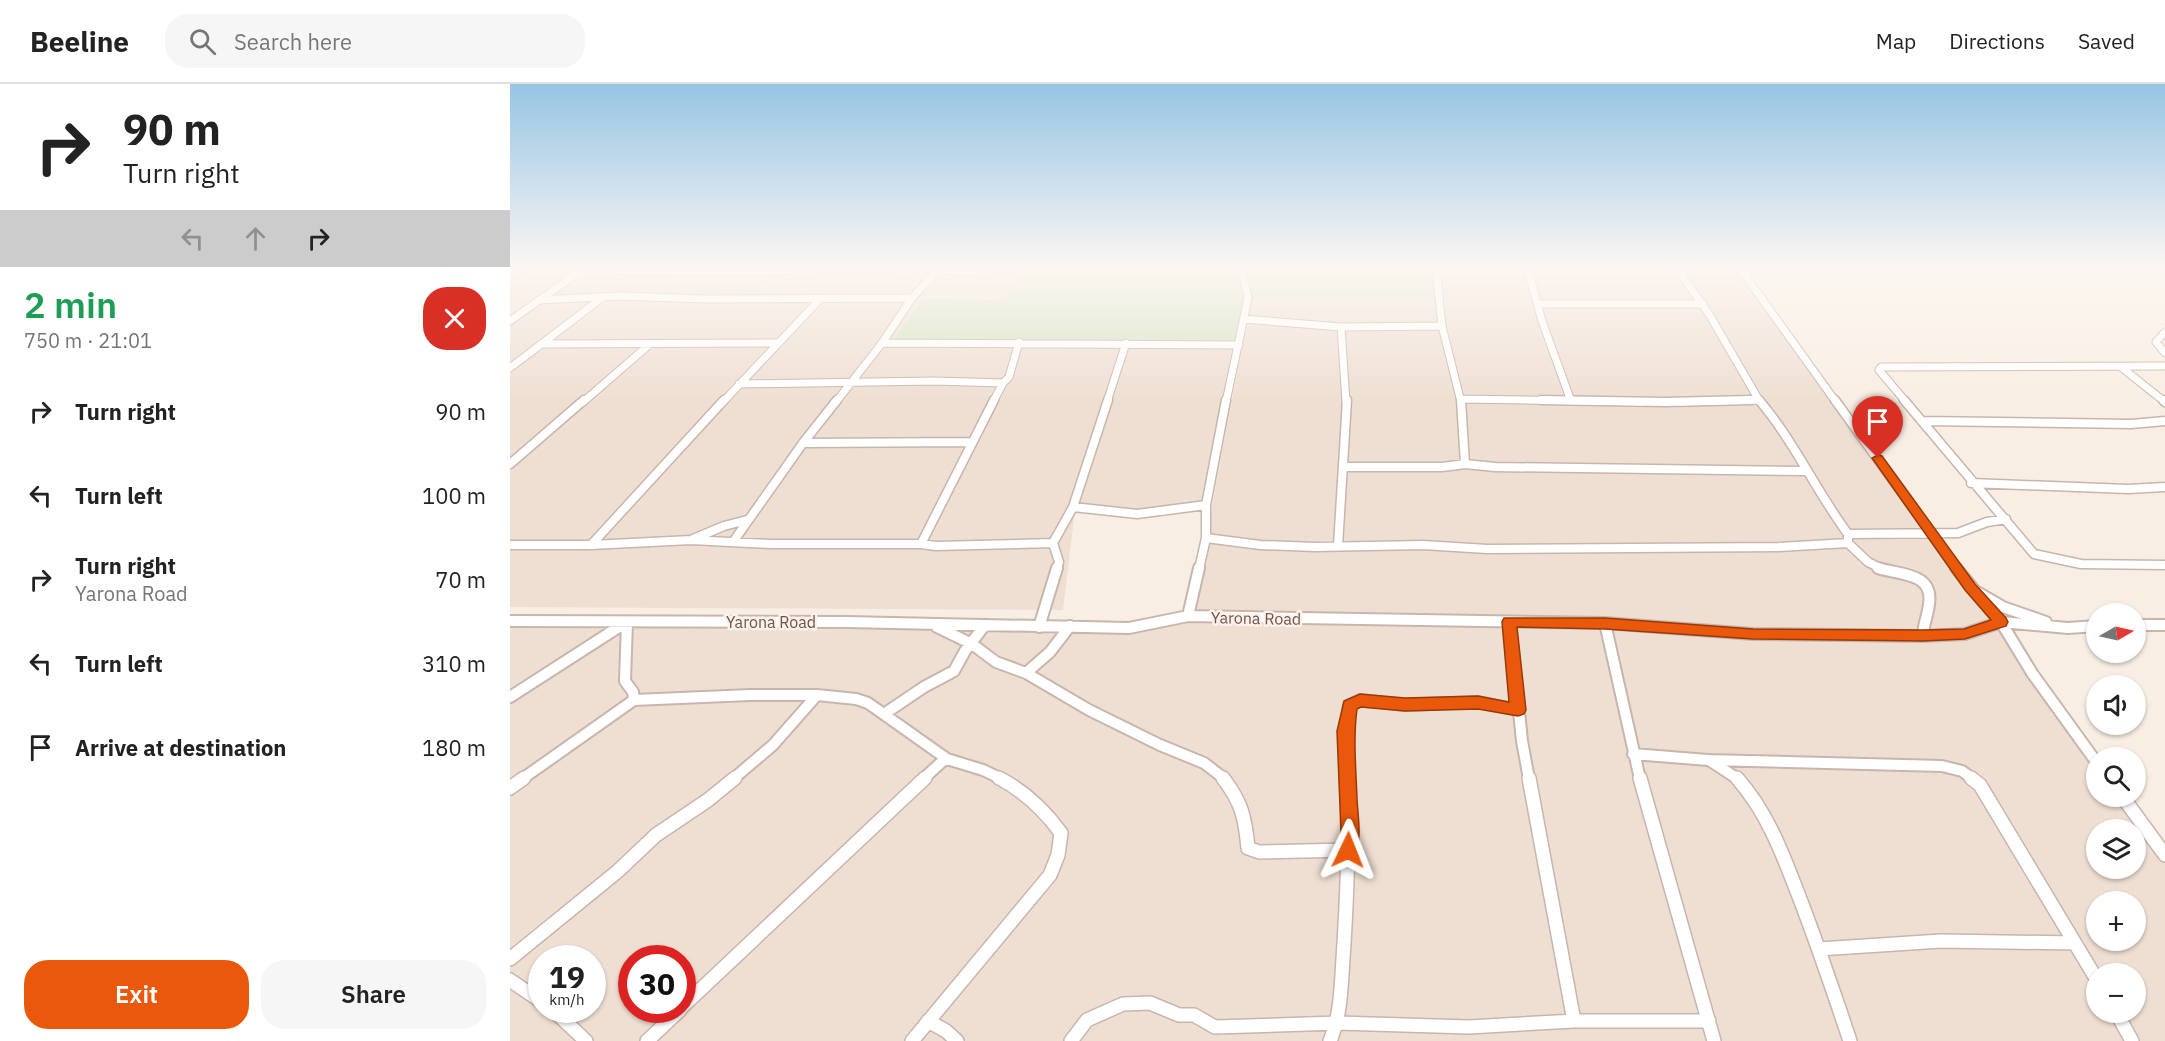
<!DOCTYPE html>
<html lang="en">
<head>
<meta charset="utf-8">
<style>
	body { margin:0; font-family:"IBM Plex Sans",sans-serif; background:#f6f6f6; color:#222; height:100vh; display:flex; flex-direction:column; font-size:22px; white-space:nowrap }
	* { box-sizing:border-box; margin:0 }
	p { font-size:20px; color:#767676 }
	.icon { flex:none; width:33px; height:33px; fill:none; stroke:currentColor; stroke-width:2; stroke-linecap:round; stroke-linejoin:round }
	.map { position:relative; flex:1; overflow:hidden }
	.sheet { display:flex; flex-direction:column; background:#fff; width:510px }
	.sheet>* { flex:none }
	.top-card { background:#fff; color:#222; overflow:hidden }
	.needle { width:39px; rotate:81deg }
	.tools { position:absolute; left:1576px; top:519px; display:grid; gap:12px }
	.tools a { display:grid; place-items:center; width:60px; height:60px; border-radius:50%; background:#fff; box-shadow:0 2px 4px #0004; font-size:30px }
	.speed { position:absolute; left:18px; top:861px; display:flex; gap:12px; font-size:30px; font-weight:700; text-align:center }
	.speed>* { display:grid; place-content:center; width:78px; height:78px; border-radius:50%; background:#fff; box-shadow:0 2px 4px #0004; line-height:1 }
	.speed small { font-size:15px; font-weight:400 }
	.speed .limit { border:9px solid #d22; background:#fff; color:#111 }
	.pin { position:absolute; display:grid; place-items:center; width:51px; height:51px; color:#fff; margin:-62px -26px; border-radius:50% 50% 50% 0; rotate:-45deg; box-shadow:0 0 6px #0007 }
	.pin .icon { rotate:45deg }
	.me { position:absolute; width:66px; margin:-33px; rotate:2deg; stroke-linejoin:round; filter:drop-shadow(0 0 4px #0008) }
	.turn { display:flex; align-items:center; gap:21px; height:126px; padding:0 24px; font-size:27px }
	.turn .icon { width:78px; height:78px; stroke-width:2.5 }
	.turn b { display:block; font-size:42px; line-height:51px }
	.lanes { display:flex; align-items:center; height:57px; padding:0 24px; background:#0003; justify-content:center; gap:30px; direction:ltr }
	.lanes .off { opacity:.35 }
	.round { display:grid; place-items:center; flex:none; width:63px; height:63px; border-radius:24px; background:#f6f6f6 }
	.overview { display:flex; align-items:center; justify-content:space-between; height:102px; padding:0 24px }
	h1 { font-size:36px; font-weight:600; line-height:45px; color:#1e9e55 }
	.cta { display:flex; gap:12px; margin-top:auto; padding:12px 24px }
	.cta a { flex:1; height:69px; border-radius:24px; background:#ea580c; color:#fff; font-size:24px; font-weight:600; line-height:69px; text-align:center }
	.cta a+a { background:#f6f6f6; color:#222 }
	ul { padding:0; list-style:none }
	li { display:flex; align-items:center; gap:18px; height:84px; padding:0 24px }
	li div { flex:1 }
	li b { display:block; font-size:22px }
	li em { font-style:normal }
	header { display:flex; align-items:center; gap:36px; box-sizing:border-box; height:84px; padding:0 30px; background:#fff; border-bottom:2px solid #e0e0e0 }
	header strong { font-size:28px }
	nav { display:flex; gap:33px; margin-inline-start:auto; font-size:21px }
	.search { width:420px; height:54px; background:#f6f6f6; display:flex; align-items:center; gap:15px; box-sizing:border-box; padding:0 21px; border-radius:24px; color:#767676; font-size:22px }
	main { display:flex; flex:1; min-height:0 }
	.map>svg:first-child { display:block }
</style>
</head>
<body>
<header>
<strong>Beeline</strong>
<div class="search"><svg class="icon" aria-label="search" viewBox="0 0 24 24"><circle cx="10" cy="10" r="6"/><path d="M15 15l6 6"/></svg>Search here</div>
<nav><a>Map</a><a>Directions</a><a>Saved</a></nav>
</header>
<main>
<section class="sheet">
<div class="top-card">
<div class="turn"><svg class="icon" aria-label="right" viewBox="0 0 24 24"><path d="M7 20v-9h11M14 6l5 5-5 5"/></svg><div><b>90 m</b>Turn right</div></div>
<div class="lanes"><svg class="icon off" aria-label="left" viewBox="0 0 24 24"><path d="M17 20v-9H6M10 6l-5 5 5 5"/></svg><svg class="icon off" aria-label="ahead" viewBox="0 0 24 24"><path d="M12 20V5M6 11l6-6 6 6"/></svg><svg class="icon" aria-label="right" viewBox="0 0 24 24"><path d="M7 20v-9h11M14 6l5 5-5 5"/></svg></div>
</div>
<div class="overview"><div><h1>2 min</h1><p>750 m · 21:01</p></div><a class="round" style="background:#d93025;color:#fff"><svg class="icon" aria-label="close" viewBox="0 0 24 24"><path d="M6 6l12 12M18 6L6 18"/></svg></a></div>
<ul>
<li><svg class="icon" aria-label="right" viewBox="0 0 24 24"><path d="M7 20v-9h11M14 6l5 5-5 5"/></svg><div><b>Turn right</b></div><em>90 m</em></li>
<li><svg class="icon" aria-label="left" viewBox="0 0 24 24"><path d="M17 20v-9H6M10 6l-5 5 5 5"/></svg><div><b>Turn left</b></div><em>100 m</em></li>
<li><svg class="icon" aria-label="right" viewBox="0 0 24 24"><path d="M7 20v-9h11M14 6l5 5-5 5"/></svg><div><b>Turn right</b><p>Yarona Road</p></div><em>70 m</em></li>
<li><svg class="icon" aria-label="left" viewBox="0 0 24 24"><path d="M17 20v-9H6M10 6l-5 5 5 5"/></svg><div><b>Turn left</b></div><em>310 m</em></li>
<li><svg class="icon" aria-label="arrive" viewBox="0 0 24 24"><path d="M6 21V4h12l-3 4 3 4H6"/></svg><div><b>Arrive at destination</b></div><em>180 m</em></li>
</ul>
<div class="cta"><a>Exit</a><a>Share</a></div>
</section>
<div class="map">
<svg width="1655" height="957" viewBox="0 0 1655 957">
	<rect width="100%" height="100%" fill="#f9eee3"/>
	<!-- residential -->
	<path fill="#efdfd3" fill-rule="evenodd" d="M0 183H517L497 214 414 212 383 258 725 262 696 427 565 426 553 526 0 523Z
		M911 183H1231L1587 679V712L1612 713 1655 771V957H0V537L619 544 677 533 696 454 733 257 734 235 738 212ZM1587 746H1626V784H1587ZM1587 818H1626V856H1587ZM32 874H82V926H32ZM122 874H172V926H122ZM1587 890H1626V928H1587Z"/>
	<!-- green -->
	<path fill="#d5e4c4" d="M517 183H920L925 214H744L726 258 381 260 413 214 496 215Z"/>
	<g fill="none" stroke-linecap="round" stroke-linejoin="round">
		<defs>
			<path id="minor-far3" d="M926 183 932 242 951 318
				M1017 183 1032 237 1061 317
				M1166 183 1199 230 1250 318
				M1229 183 1326 318
				M72 186 225 188 402 183 455 188 508 183
				M0 190 11 183
				M30 216 110 212 195 215 402 214
				M1027 220H1193
				M734 235 831 243 932 242
				M0 237 76 183
				M831 243 836 318
				M1655 248 1646 258 1655 269
				M372 259 729 261
				M31 260 267 259
				M1611 283 1655 318
				M0 284 93 213
				M229 300 424 297 493 299
				M951 315 1133 318
				M73 318 140 260
				M213 318 310 215
				M326 318 372 259 402 214 426 188
				M483 318 493 299 499 293 509 258
				M597 318 616 259
				M716 318 738 214 734 195 727 183
				M1170 318 1249 316
				M1396 318 1369 286 1371 283 1655 282"/>
			<path id="minor-far2" d="M951 316 955 380
				M1031 316 1155 318 1241 316
				M1249 316C1284 357 1306 407 1338 450L1448 449 1477 438 1496 435
				M1325 316 1447 485
				M1394 316 1524 470 1571 480 1655 481
				M1653 316 1655 318
				M1412 337 1621 340 1655 337
				M293 359 462 358
				M0 380 74 316
				M834 383H932L955 380 985 383 1295 387
				M1461 399 1618 405 1655 403
				M563 423 627 430 696 421
				M696 454 750 461 805 463 913 461 977 465 1269 463 1338 459V450
				M183 455 214 442 237 436
				M223 458 293 359 327 316
				M1338 459 1358 478 1372 485
				M411 460 484 316
				M0 461H81L181 456 260 460H411L426 462 543 459
				M81 461 214 316
				M828 462 837 316
				M547 485 549 478 543 459 563 423 598 316
				M689 485 696 454V421L716 316"/>
			<path id="minor-far1" d="M1368 484C1389 491 1424 488 1419 520 1418 531 1413 541 1413 552
				M1446 484 1491 538 1522 589 1587 679
				M1469 509 1493 523 1536 538
				M678 532 689 484
				M0 537 337 538 619 544 678 532 1095 539 1243 550 1413 552 1455 550 1491 538 1558 544 1587 542
				M117 538 115 597 123 608 124 616
				M1000 538 1012 657 1019 695
				M1095 539 1130 695
				M1626 541H1655
				M427 543 462 560 486 578 516 589 579 626 650 661 694 679 715 695
				M529 543 547 484
				M516 589 540 568 560 542
				M0 613 115 539
				M374 630 414 603 444 587 455 567 475 541
				M1123 670 1198 676 1432 682 1452 687 1463 695
				M1199 676 1228 695
				M12 695 124 616 240 611H307L346 615 358 619 437 675 473 686 492 695
				M223 695 263 661 307 611
				M413 695 436 674
				M837 695 835 647 839 621 850 616 895 621 968 618 1008 626"/>
			<path id="minor" d="M713 694C732 719 735 733 738 764L749 768 838 766
				M1019 694 1064 937
				M1130 694 1204 957
				M1227 694C1258 729 1273 771 1290 815 1308 862 1324 909 1340 957
				M1461 694 1470 701 1587 896
				M0 704 14 694
				M1612 712 1655 771
				M1309 865 1431 857 1565 859
				M0 875 108 787 146 751 198 716 225 694
				M0 896 32 918
				M172 923 415 694
				M43 926 76 957
				M1606 928 1622 957
				M418 937 436 947 447 957
				M137 957 170 926
				M402 957 540 791 548 771 551 749C535 727 514 707 489 694
				M561 957 577 936 613 920 640 919 669 931H684L705 943 828 939 959 943 1064 937H1199
				M820 957C831 931 831 903 833 875 837 814 840 754 837 694"/>
		</defs>
		<!-- minor-far3 casing -->
		<use href="#minor-far3" stroke="#c8b5ac" stroke-width="9"/>
		<!-- minor-far2 casing -->
		<use href="#minor-far2" stroke="#c8b5ac" stroke-width="11"/>
		<!-- minor-far1 casing -->
		<use href="#minor-far1" stroke="#c8b5ac" stroke-width="14"/>
		<!-- minor casing -->
		<use href="#minor" stroke="#c8b5ac" stroke-width="16"/>
		<!-- minor-far3 -->
		<use href="#minor-far3" stroke="#fff" stroke-width="7"/>
		<!-- minor-far2 -->
		<use href="#minor-far2" stroke="#fff" stroke-width="8"/>
		<!-- minor-far1 -->
		<use href="#minor-far1" stroke="#fff" stroke-width="10"/>
		<!-- minor -->
		<use href="#minor" stroke="#fff" stroke-width="13"/>
	</g>
	<!-- sky -->
	<linearGradient id="sky" x2="0" y2="1"><stop stop-color="#96c5e4"/><stop offset="0.58" stop-color="#fcf7f2"/><stop offset="1" stop-color="#fcf7f2" stop-opacity="0"/></linearGradient>
	<rect width="1655" height="317" fill="url(#sky)"/>
	<!-- route -->
	<path fill="#ea580c" stroke="#983908" stroke-width="1.5" d="M1368 371 1372 372 1465 500 1496 534 1498 538 1496 542 1455 555 1413 557 1243 555 1095 545 1007 543 1016 626 1014 630 1008 632 968 625 895 627 851 623 847 625C843 655 846 685 847 715 848 733 852 755 845 772L838 774 832 772 829 766 831 748 827 647 834 617 850 610 895 614 968 612 999 618 992 538 994 534H1095L1243 545 1413 546 1454 545 1481 536 1455 506 1362 374Z"/>
	<g text-anchor="middle" dominant-baseline="central" stroke-width="5" stroke-linejoin="round" paint-order="stroke">
		<!-- street labels -->
		<g font-size="16" fill="#6d544d" stroke="#fcf2e9">
			<text transform="translate(746 534) rotate(1)">Yarona Road</text>
			<text x="261" y="538">Yarona Road</text>
		</g>
	</g>
</svg>
<div class="tools">
<a><svg class="needle" viewBox="-14 -14 28 28"><path d="M0-13l5 13h-10z" fill="#e53935"/><path d="M0 13l5-13h-10z" fill="#767676"/></svg></a>
<a><svg class="icon" aria-label="sound" viewBox="0 0 24 24"><path d="M4 9h4l5-4v14l-5-4H4zM17 9q2 3 0 6"/></svg></a>
<a><svg class="icon" aria-label="search" viewBox="0 0 24 24"><circle cx="10" cy="10" r="6"/><path d="M15 15l6 6"/></svg></a>
<a><svg class="icon" aria-label="layers" viewBox="0 0 24 24"><path d="M12 4l9 5-9 5-9-5zM3 14l9 5 9-5"/></svg></a>
<a>+</a>
<a>−</a>
</div>
<div class="speed"><div>19<small>km/h</small></div><div class="limit">30</div></div>
<div class="pin" style="left:1368px;top:374px;background:#d93025"><svg class="icon" aria-label="arrive" viewBox="0 0 24 24"><path d="M6 21V4h12l-3 4 3 4H6"/></svg></div>
<svg class="me" style="left:838px;top:766px" viewBox="-20 -20 40 40"><path d="M0-17L14 15 0 8-14 15z" fill="#ea580c" stroke="#fff" stroke-width="4"/></svg>
</div>
</main>
</body>
</html>
